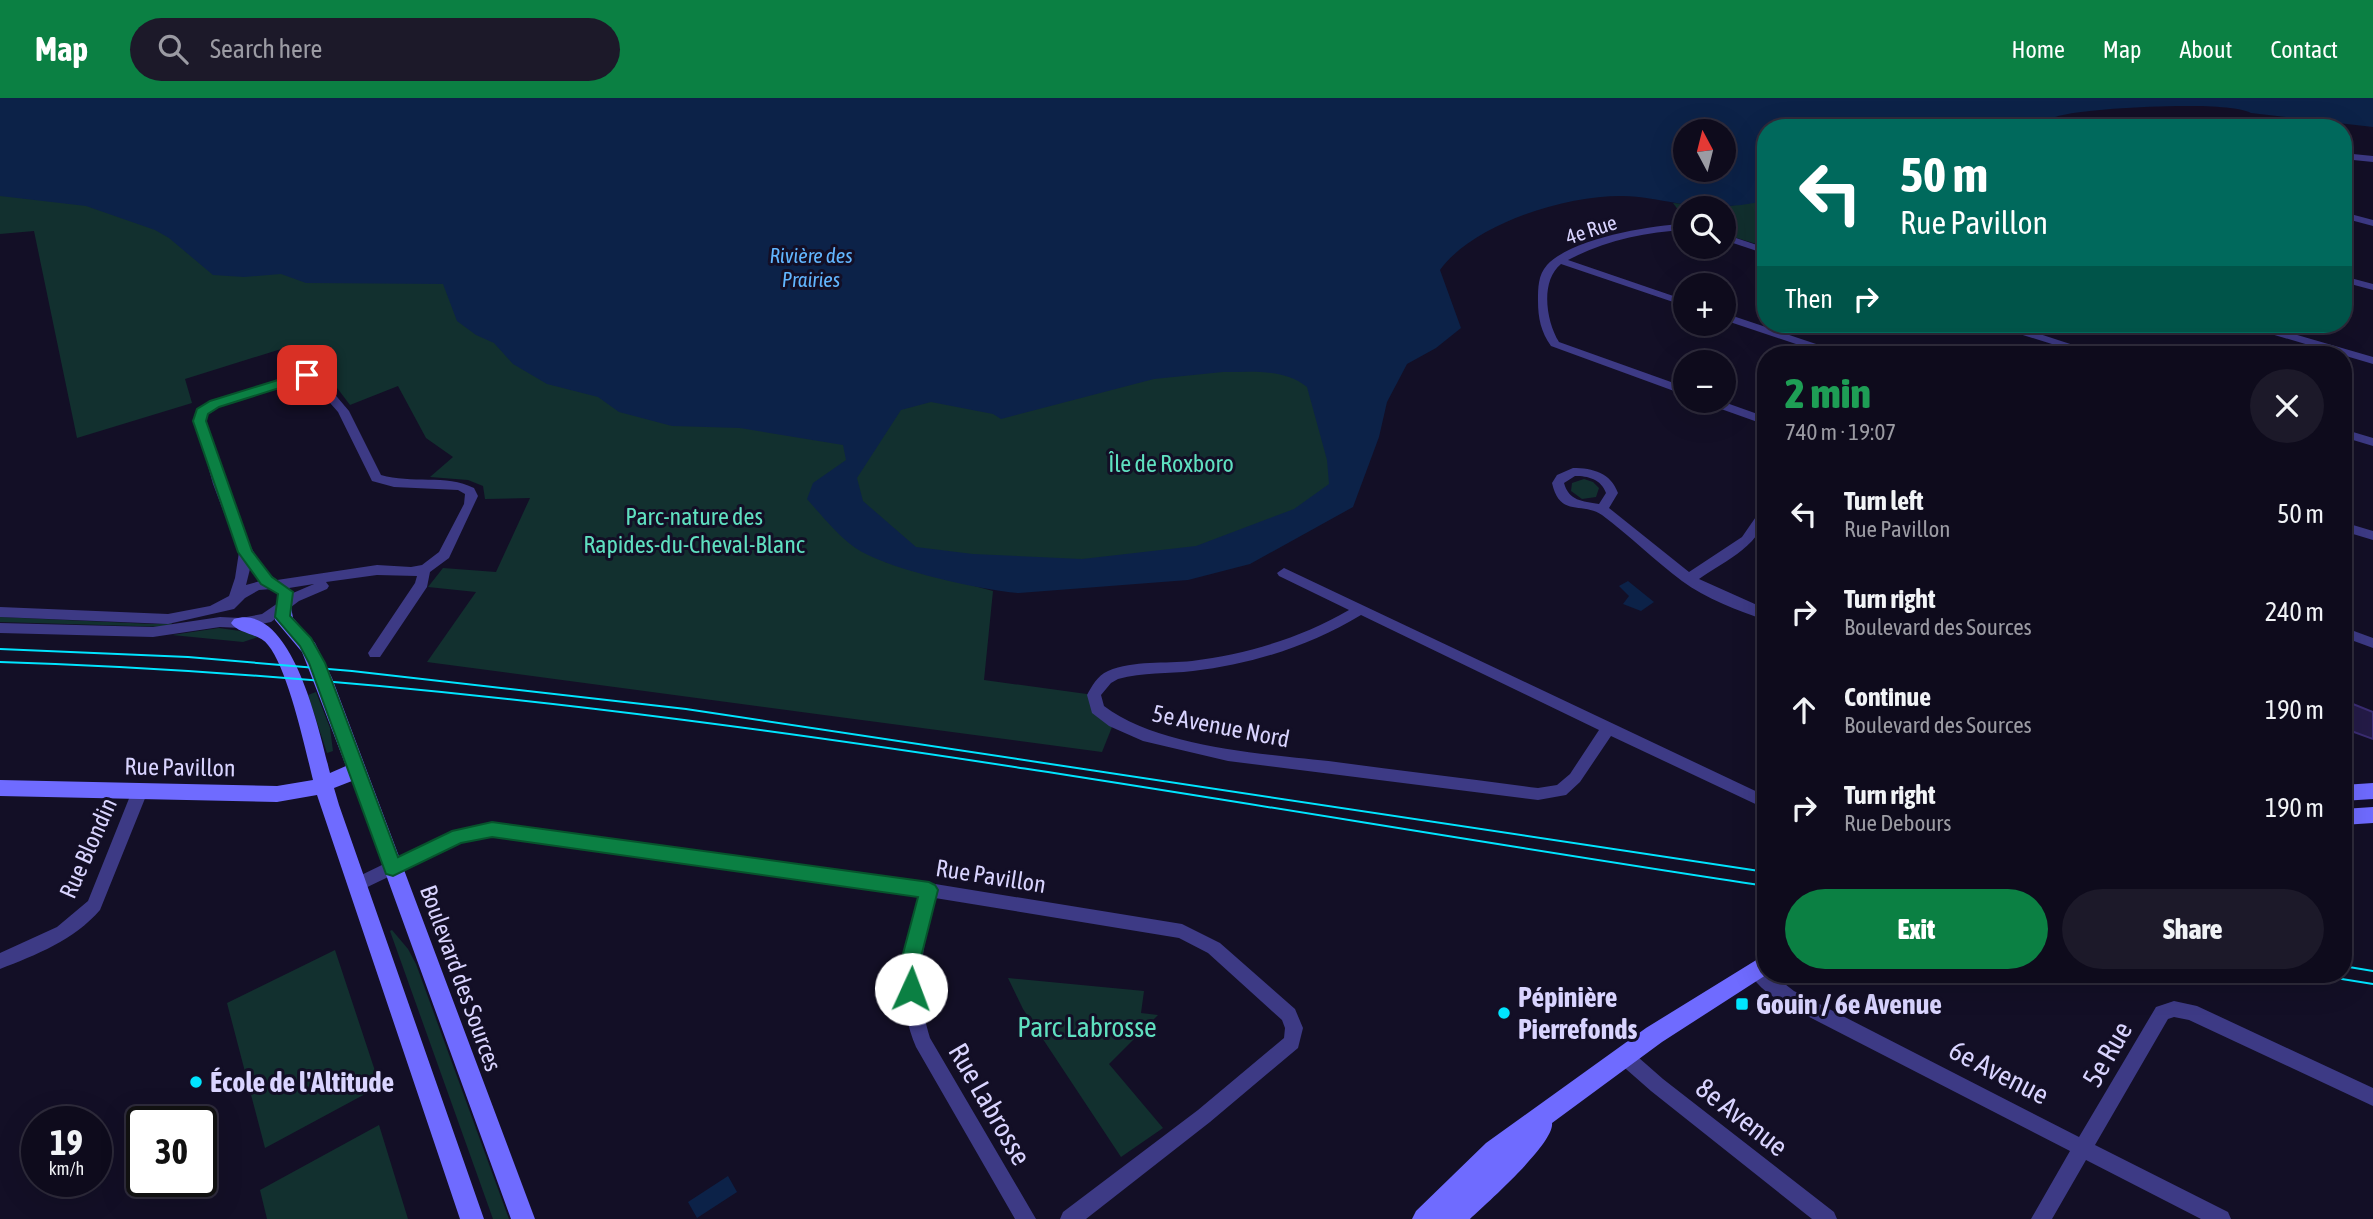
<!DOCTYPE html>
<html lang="en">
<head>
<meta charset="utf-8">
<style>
	body { margin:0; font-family:"Asap Condensed",sans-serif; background:#1c1929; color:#f1f3f6; height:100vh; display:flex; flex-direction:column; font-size:26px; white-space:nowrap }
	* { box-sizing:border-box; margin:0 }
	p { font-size:23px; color:#9b9ba3 }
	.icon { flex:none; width:38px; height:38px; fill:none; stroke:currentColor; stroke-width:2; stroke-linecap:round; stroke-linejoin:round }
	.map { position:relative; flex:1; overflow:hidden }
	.details { position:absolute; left:1757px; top:248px; width:595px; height:637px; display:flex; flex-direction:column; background:#0e0b1c; border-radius:28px; box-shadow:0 7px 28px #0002,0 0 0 2px #2e2b3b }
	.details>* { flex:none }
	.banner { position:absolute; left:1757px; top:21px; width:595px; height:214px; border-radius:28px; box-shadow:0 7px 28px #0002,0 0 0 2px #2e2b3b; background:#00695c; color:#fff; overflow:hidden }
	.needle { width:46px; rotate:353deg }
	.controls { position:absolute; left:1673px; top:21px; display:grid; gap:14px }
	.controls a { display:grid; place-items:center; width:63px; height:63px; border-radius:50%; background:#0e0b1c; box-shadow:0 7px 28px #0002,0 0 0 2px #2e2b3b; font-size:35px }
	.speed { position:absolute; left:21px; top:1008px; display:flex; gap:14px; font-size:35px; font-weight:700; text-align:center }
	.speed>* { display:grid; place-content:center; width:91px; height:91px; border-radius:50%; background:#0e0b1c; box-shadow:0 7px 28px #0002,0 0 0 2px #2e2b3b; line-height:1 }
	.speed small { font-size:18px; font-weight:400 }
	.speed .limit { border:4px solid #111; border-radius:10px; background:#fff; color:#111 }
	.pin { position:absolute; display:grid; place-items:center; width:60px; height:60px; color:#fff; margin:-30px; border-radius:14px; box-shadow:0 4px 10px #0006 }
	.me { position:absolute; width:77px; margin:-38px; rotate:2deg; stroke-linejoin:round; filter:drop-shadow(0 0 5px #0008) }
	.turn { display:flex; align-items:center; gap:24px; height:147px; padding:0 28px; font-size:32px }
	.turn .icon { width:91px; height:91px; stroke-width:2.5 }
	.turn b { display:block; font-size:49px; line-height:60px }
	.then { display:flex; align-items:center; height:66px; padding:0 28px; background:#0003; gap:14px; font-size:26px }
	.round { display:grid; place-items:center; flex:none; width:74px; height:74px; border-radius:37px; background:#1c1929 }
	.summary { display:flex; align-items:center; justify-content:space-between; height:119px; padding:0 28px }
	h1 { font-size:42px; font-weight:800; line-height:52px; color:#1e9e55 }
	.primary-button { display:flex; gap:14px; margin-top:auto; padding:14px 28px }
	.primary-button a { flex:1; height:80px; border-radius:42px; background:#0b8043; color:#fff; font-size:28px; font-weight:800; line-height:80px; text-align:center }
	.primary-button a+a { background:#1c1929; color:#f1f3f6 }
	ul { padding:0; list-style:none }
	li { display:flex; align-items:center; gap:21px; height:98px; padding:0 28px }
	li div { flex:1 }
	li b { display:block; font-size:26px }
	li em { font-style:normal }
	header { display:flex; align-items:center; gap:42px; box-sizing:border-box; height:98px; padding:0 35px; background:#0b8043; color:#fff }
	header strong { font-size:33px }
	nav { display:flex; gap:38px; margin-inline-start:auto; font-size:24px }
	.search { width:490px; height:63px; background:#1c1929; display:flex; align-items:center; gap:18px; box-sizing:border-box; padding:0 24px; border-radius:38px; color:#9b9ba3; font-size:26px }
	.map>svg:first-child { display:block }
</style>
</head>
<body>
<header>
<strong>Map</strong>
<div class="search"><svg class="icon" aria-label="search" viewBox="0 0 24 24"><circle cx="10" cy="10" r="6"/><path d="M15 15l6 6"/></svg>Search here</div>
<nav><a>Home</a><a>Map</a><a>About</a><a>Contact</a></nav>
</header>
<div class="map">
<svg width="2373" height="1121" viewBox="0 0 2373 1121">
	<rect width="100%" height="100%" fill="#130f26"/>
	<!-- green -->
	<path fill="#12302f" d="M0 62 1318 239 1346 391 1224 458 1069 478 885 464 993 493 984 582 1094 597 1114 624 1102 654 427 564 476 494 428 489 443 470 496 474 530 400 485 401 483 388 468 382 430 379 453 359 426 340 398 288 350 307 325 274 305 273 294 247 185 281 192 305 77 340 34 133 0 136Z
		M1766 102V149L1724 136V110H1685V121L1673 105 1723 109Z
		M1584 381 1593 384 1599 390 1596 399 1582 401 1571 393 1572 385Z
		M0 519 152 526 172 525 170 529 0 524Z
		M219 530 247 534 258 539 243 544 172 537Z
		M316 594 330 630 333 653 327 655 308 597Z
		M392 832 408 851 416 866 509 1121H493L390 833Z
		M335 852 380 988 265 1050 227 905Z
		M1008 880 1144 893 1141 915 1158 917 1109 966 1163 1030 1121 1059 1023 911Z
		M379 1027 408 1121H267L260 1092Z"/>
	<!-- water -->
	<path fill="#0c2248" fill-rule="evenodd" d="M0 0H2373V29L2251 15C2227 2 2093 10 2063 17 2051 19 2039 26 2027 30H1766V102C1737 110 1706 110 1676 105 1658 102 1641 98 1623 98 1567 97 1474 125 1440 172L1461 230 1436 250 1407 266 1387 304 1379 339 1353 409 1250 466 1188 482 1019 495C979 492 897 473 862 454 841 442 823 419 807 401L813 385 846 362 843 347 740 330 672 328 619 314 598 299 547 286 513 266 494 245 476 237 457 223 443 186 306 185 281 176 244 179 213 177 169 140 155 132 86 108 0 98ZM1685 33H1724V72H1685ZM1223 274C1251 274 1284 270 1307 289L1327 362 1329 386 1294 411 1196 448 1082 461 973 456 916 449 863 403 857 380 901 312 931 304 993 316 1001 321 1154 281Z
		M1628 483 1654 504 1641 513 1623 506 1629 498 1619 488Z
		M728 1078 737 1094 697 1120 688 1104Z"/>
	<!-- building -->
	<path fill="#241b47" stroke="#3b2d73" stroke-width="2" d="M2343 602 2373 614V641L2343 630Z"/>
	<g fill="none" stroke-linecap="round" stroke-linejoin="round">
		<!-- street -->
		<path fill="#3d3a85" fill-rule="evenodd" d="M2343 55 2373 58V64L2343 61Z
			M2343 114 2373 122V128L2343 120Z
			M1685 126V132C1645 134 1604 143 1568 162L1685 202V208L1561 166C1540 183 1546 223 1559 244L1685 289V297L1551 248C1541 234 1538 220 1538 203 1538 190 1538 177 1547 167 1571 141 1650 127 1685 126Z
			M1724 136 1766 150V156L1724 142Z
			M2343 178 2373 186V192L2343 184Z
			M1724 215 1843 255 1845 257H1829L1724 222Z
			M1993 226H2009L2104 257H2087L1994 228Z
			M2243 226H2259L2373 259V266L2244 228Z
			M302 274 325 278 332 293 349 313 381 377C411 386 446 376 474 390L478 398 449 460 430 474 427 489 380 559H370L368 555 415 485 417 478 377 477 326 484 329 488 327 491 299 503 271 524 241 530 220 529 153 539 0 535V525L153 529 220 519 241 520 262 516 278 505 279 496 271 491 259 492 245 500 234 511 168 526 0 519V509L168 516 210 508 229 498 235 480 239 454 213 386 194 317 211 303ZM303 281 316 283 323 297 338 314 372 383 394 389 458 392 465 396 464 406 439 454 422 467 411 469 377 467 277 482C244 459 212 359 206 318L219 309ZM250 471 260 483 246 487ZM314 486 293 495 289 490Z
			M1705 303H1721L1766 319V327L1707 306Z
			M2343 331 2373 340V348L2343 339Z
			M1573 370C1593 370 1611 375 1618 395L1609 410 1689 474 1742 439 1762 410 1766 409C1766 446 1726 462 1699 481L1766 511V522C1738 513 1705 500 1682 483 1654 462 1630 438 1602 417 1581 403 1560 420 1552 385L1557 377ZM1575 378C1588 378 1601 381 1606 395L1599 406C1582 403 1569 403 1564 385Z
			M2343 424 2373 433V442L2343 433Z
			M1284 470 1766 698V711L1611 638 1580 684 1566 697 1538 702 1228 663 1143 643 1109 628 1092 615 1087 597C1092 588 1097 578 1108 573 1134 562 1165 566 1192 563 1247 556 1301 540 1349 512L1279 478 1277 475ZM1361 517 1599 632 1570 676 1557 687 1538 690C1471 681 1403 673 1336 664 1267 656 1159 650 1104 608L1101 597 1111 585 1118 581C1143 574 1168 576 1193 573 1252 566 1310 548 1361 517Z
			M2343 529 2373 540V550L2343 539Z
			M140 687 145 689 148 693 100 812C74 842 36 857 0 871V855L57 829 88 803 132 693 135 689Z
			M492 724 929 785 1182 826 1220 845 1295 911 1303 930 1298 950 1210 1024 1086 1121H1060L1063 1114 1198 1012 1284 940 1285 930 1282 922 1208 855 1179 840 935 800C922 851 914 889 930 940L1036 1121H1015L916 949C894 898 906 848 919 798L492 738 461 744 357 794 351 792 349 787 351 782 452 733Z
			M1756 863 1766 870V877H1773L1794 893 2079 1039 2156 909 2174 903 2197 908 2373 990V1008L2189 922 2174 919 2168 921 2095 1047 2228 1114 2231 1121H2201L2086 1062 2052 1121H2031L2070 1053 1782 905C1769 896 1754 886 1748 871L1750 866Z
			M1624 950 1630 952 1663 981 1834 1114 1837 1121H1812L1651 993 1618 964 1615 958 1618 952Z"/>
		<!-- secondary -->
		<path fill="#6f6bff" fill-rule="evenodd" d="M284 501 290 503 293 520 315 545 332 580 535 1121H511L352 683 334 690 339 707 484 1121H460L317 697 277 704 0 698V682L277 688 313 682C305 650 288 571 268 547 259 535 238 536 231 525L234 521C293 503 320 637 330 675L346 668 302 554 275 522 276 507Z
			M2373 685V701L2343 703V687Z
			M2373 709V725L2343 727V711Z
			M1766 856V877L1662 944 1552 1025C1555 1045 1487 1105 1470 1121H1412L1416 1113 1486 1045 1646 930Z"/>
		<!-- tram -->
		<path stroke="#00e5ff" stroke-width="2" d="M0 551 188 559 352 573 686 611 1766 774
			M0 564C594 582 1180 700 1766 788
			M2343 868 2373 873
			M2317 877 2373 886"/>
	</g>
	<!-- route -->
	<path fill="#0b8043" stroke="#07532c" stroke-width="2" d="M307 273 311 274V280L219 309 208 316 206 323 252 453 272 479 293 494 290 518 311 540 325 565 398 759 452 733 492 724 929 784 935 787 938 792 919 867 921 891 918 898 911 900 904 898 900 867 918 799 492 739 461 745 393 778 386 776 309 565 300 548 275 519 278 496 261 486 238 454 193 323 197 311 210 303Z"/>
	<!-- markers -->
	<g fill="#00e5ff" stroke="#130f26" stroke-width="2.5">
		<rect x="1735" y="899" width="14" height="14" rx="3.5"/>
		<circle cx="1504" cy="915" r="7"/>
		<circle cx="196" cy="984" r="7"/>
	</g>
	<g text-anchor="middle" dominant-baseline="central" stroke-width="6" stroke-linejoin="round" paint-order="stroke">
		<!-- far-street labels -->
		<g font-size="21" fill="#d9d4ff" stroke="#130f26">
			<text transform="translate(1591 131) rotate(-18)">4e Rue</text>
		</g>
		<!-- far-water labels -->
		<g font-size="21" font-style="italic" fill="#62b6ff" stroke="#130f26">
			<text x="811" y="157">Rivière des<tspan x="811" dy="24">Prairies</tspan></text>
		</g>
		<!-- park labels -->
		<g font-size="24" fill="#5fe0c0" stroke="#130f26">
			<text x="1171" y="365">Île de Roxboro</text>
			<text x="694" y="418">Parc-nature des<tspan x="694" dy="28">Rapides-du-Cheval-Blanc</tspan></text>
		</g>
		<!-- street labels -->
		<g font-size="24" fill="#d9d4ff" stroke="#130f26">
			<text transform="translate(1221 628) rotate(11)">5e Avenue Nord</text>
			<text transform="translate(180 669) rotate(1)">Rue Pavillon</text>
			<text transform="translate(88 750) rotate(-66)">Rue Blondin</text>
			<text transform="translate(991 778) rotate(9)">Rue Pavillon</text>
			<text transform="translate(461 880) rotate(70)">Boulevard des Sources</text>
		</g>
		<!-- near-poi labels -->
		<g font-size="28" font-weight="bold" fill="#d9d4ff" stroke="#130f26" text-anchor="start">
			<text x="1518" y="899">Pépinière<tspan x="1518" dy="32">Pierrefonds</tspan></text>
			<text x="1756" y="906">Gouin / 6e Avenue</text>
			<text x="210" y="984">École de l'Altitude</text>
		</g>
		<!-- near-park labels -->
		<g font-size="28" fill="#5fe0c0" stroke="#130f26">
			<text x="1087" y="929">Parc Labrosse</text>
		</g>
		<!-- near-street labels -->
		<g font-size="28" fill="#d9d4ff" stroke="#130f26">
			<text transform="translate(2107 956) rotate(-60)">5e Rue</text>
			<text transform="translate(1999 974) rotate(27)">6e Avenue</text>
			<text transform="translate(990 1006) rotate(60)">Rue Labrosse</text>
			<text transform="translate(1742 1019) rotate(38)">8e Avenue</text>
		</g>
	</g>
</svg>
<div class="controls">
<a><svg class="needle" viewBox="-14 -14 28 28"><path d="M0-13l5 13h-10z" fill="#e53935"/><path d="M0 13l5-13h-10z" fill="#9b9ba3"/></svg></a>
<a><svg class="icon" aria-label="search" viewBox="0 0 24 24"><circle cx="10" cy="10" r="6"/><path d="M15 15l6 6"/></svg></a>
<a>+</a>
<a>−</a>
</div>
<div class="speed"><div>19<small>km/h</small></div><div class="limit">30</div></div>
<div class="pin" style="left:307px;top:277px;background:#d93025"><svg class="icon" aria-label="arrive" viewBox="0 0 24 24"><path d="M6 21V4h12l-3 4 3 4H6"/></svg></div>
<svg class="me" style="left:911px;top:891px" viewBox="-20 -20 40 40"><circle r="19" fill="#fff"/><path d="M0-13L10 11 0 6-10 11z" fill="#0b8043"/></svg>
<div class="banner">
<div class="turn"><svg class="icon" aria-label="left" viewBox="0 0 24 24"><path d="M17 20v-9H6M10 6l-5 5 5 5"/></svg><div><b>50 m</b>Rue Pavillon</div></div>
<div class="then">Then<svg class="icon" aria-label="right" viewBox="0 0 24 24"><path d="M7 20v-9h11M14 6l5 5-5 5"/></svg></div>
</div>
<section class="details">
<div class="summary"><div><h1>2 min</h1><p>740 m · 19:07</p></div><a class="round"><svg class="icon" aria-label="close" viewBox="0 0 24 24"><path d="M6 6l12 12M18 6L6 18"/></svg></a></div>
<ul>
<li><svg class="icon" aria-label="left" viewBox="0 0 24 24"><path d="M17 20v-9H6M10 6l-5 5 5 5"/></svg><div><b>Turn left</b><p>Rue Pavillon</p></div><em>50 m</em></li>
<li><svg class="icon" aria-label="right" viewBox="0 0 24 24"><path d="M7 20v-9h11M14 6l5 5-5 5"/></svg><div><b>Turn right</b><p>Boulevard des Sources</p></div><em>240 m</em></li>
<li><svg class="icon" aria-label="ahead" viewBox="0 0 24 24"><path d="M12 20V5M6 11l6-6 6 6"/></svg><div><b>Continue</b><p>Boulevard des Sources</p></div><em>190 m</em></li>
<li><svg class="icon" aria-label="right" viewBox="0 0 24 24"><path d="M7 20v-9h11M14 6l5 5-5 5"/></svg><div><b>Turn right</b><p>Rue Debours</p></div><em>190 m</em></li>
</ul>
<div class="primary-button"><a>Exit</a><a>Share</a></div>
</section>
</div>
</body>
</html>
